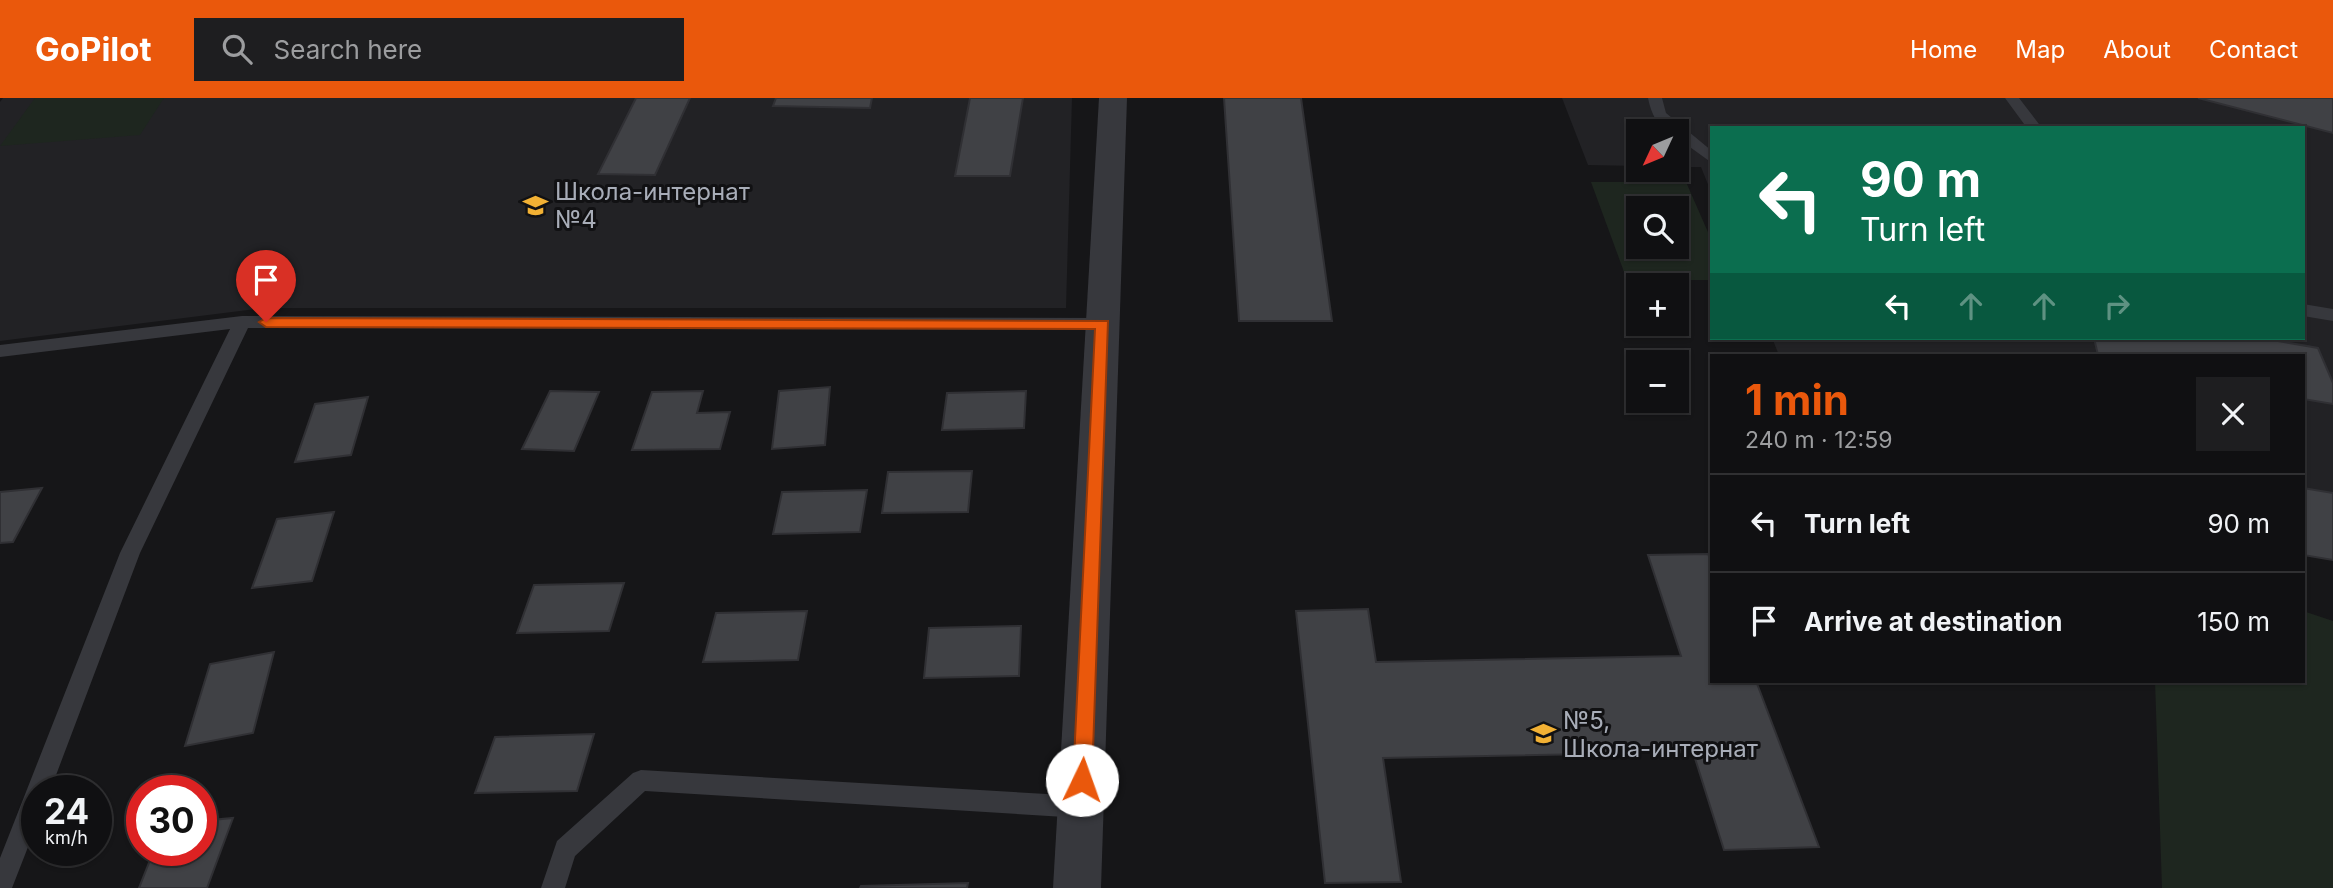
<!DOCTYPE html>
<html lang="en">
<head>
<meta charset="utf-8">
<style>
	body { margin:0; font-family:Inter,sans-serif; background:#1e1e20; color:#f1f3f6; height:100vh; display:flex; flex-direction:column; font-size:26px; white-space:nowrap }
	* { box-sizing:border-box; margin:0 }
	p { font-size:23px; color:#9c9d9f }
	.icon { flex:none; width:38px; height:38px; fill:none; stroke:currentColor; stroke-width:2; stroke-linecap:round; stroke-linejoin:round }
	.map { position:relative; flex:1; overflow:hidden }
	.side { position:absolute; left:1710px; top:256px; width:595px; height:329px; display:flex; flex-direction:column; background:#101012; border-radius:0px; box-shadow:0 2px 5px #0004,0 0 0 2px #303032 }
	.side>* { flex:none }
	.banner { position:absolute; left:1710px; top:28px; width:595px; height:214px; border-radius:0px; box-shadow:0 2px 5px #0004,0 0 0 2px #303032; background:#0b6e4f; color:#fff; overflow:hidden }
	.needle { width:46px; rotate:226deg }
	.buttons { position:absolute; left:1626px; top:21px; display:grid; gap:14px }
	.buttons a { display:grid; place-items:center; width:63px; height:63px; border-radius:0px; background:#101012; box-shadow:0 2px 5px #0004,0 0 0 2px #303032; font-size:35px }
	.speed { position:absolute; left:21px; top:677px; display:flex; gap:14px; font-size:35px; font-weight:700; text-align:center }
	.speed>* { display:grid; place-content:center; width:91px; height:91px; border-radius:50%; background:#101012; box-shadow:0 2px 5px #0004,0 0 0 2px #303032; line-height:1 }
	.speed small { font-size:18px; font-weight:400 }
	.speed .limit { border:10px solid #d22; background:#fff; color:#111 }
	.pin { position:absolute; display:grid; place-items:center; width:60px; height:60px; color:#fff; margin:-72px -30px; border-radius:50% 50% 50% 0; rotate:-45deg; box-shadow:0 0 7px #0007 }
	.pin .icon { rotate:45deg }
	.me { position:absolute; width:77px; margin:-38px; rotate:3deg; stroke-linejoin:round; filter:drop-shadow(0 0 5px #0008) }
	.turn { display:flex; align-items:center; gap:24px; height:147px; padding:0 35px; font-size:32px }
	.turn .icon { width:91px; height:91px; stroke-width:2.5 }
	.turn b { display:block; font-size:49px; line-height:60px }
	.lanes { display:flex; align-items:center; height:66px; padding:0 35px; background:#0003; justify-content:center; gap:35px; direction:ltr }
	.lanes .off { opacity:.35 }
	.round { display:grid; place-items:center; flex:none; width:74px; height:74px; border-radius:0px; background:#1e1e20 }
	.summary { display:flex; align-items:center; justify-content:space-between; height:119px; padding:0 35px }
	h1 { font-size:42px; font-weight:700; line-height:52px; color:#ea580c }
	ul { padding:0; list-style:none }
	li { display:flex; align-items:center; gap:21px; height:98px; padding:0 35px; border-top:2px solid #303032 }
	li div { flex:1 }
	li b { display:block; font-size:26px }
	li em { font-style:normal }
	header { display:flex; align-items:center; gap:42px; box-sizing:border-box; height:98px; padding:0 35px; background:#ea580c; color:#fff }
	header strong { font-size:33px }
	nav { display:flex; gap:38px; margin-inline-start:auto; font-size:24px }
	.search { width:490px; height:63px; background:#1e1e20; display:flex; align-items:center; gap:18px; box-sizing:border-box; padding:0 24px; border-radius:0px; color:#9c9d9f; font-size:26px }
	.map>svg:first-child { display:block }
</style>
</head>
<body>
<header>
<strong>GoPilot</strong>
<div class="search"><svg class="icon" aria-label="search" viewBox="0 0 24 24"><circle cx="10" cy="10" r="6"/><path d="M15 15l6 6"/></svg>Search here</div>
<nav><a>Home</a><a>Map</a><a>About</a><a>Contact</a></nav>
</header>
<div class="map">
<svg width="2333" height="790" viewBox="0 0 2333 790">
	<rect width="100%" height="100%" fill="#161618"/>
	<!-- built -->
	<path fill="#222225" d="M3 0H1072L1066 210H263L0 243V4Z
		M1562 0H2333V397L2303 395V257H1779L1772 240H2303V30H1712L1711 94 1701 69H1677L1676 33H1638V68L1588 67Z"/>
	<!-- green -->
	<path fill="#1e261f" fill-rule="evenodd" d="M35 0H164L140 37 0 48Z
		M1591 84H1686L1711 141V182H1627ZM1638 110H1676V149H1638Z
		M2303 513 2333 523V790H2162L2155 583H2303Z"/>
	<!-- building -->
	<path fill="#404145" stroke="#303034" stroke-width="2" d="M636 0H690L655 77 598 76Z
		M776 0H872L870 10 773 8Z
		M970 0H1023L1010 78H955Z
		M1224 0H1301L1332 223H1239Z
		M2198 0H2333V35Z
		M2094 240H2261L2318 250 2333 285V306L2303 301V257H2098Z
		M830 289 825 347 772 351 779 293Z
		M550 293 599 294 574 353 522 351Z
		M703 293 697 315 730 314 720 351 632 352 652 294Z
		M1026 293 1024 330 942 332 947 295Z
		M368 299 351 357 295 364 315 306Z
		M972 373 968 414 882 415 888 374Z
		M42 390 13 444 0 445V394Z
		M2303 390 2333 395V462L2303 457Z
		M867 392 860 434 773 436 782 394Z
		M334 414 312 483 252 490 277 421Z
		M1708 456 1712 464V583H1756L1819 749 1724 752 1693 654 1383 660 1401 784 1325 785 1296 513 1368 511 1376 564 1681 558 1648 457Z
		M624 485 609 533 517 535 534 487Z
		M807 513 798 562 703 564 716 515Z
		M1021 528 1019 578 924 580 929 530Z
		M274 554 253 635 185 648 210 566Z
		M594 636 577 693 475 695 495 639Z
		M233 720 207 790H139L154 752H201V723Z
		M968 785 967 790H860L861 788Z"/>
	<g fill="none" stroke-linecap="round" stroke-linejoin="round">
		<!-- lane -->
		<path fill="#37383d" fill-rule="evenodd" d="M1648 0H1662L1666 15 1712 53V65L1676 39V33C1658 33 1651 15 1648 0Z
			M2005 0H2019L2042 30H2027Z
			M2303 206 2333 211V223L2303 218Z
			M242 218 1103 220 1112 226 1103 232 248 230 140 455 50 693H37V726L12 790H0V760L120 455 230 231 0 259V247Z
			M641 672 1081 698 1089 701 1093 709 1089 717 1081 720 645 693 575 758 565 790H541L557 743 633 675Z"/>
		<!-- street -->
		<path fill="#37383d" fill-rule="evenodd" d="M1099 0H1127L1101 790H1053Z"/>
	</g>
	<!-- route -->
	<path fill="#ea580c" stroke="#983908" stroke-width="2" d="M266 220 1108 223 1092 682 1089 688 1082 691 1075 688 1073 682 1095 231 266 229 259 224Z"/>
	<!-- icons -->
	<defs>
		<symbol id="school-bare" viewBox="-9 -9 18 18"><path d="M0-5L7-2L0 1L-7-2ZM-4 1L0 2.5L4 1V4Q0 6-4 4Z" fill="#f2b134" stroke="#111113" stroke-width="2.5" paint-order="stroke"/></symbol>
	</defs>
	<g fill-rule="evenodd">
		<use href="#school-bare" x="518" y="90" width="35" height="35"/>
		<use href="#school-bare" x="1526" y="618" width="35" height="35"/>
	</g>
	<g text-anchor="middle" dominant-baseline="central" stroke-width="6" stroke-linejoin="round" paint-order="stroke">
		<!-- poi labels -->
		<g font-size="24" fill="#a8adb8" stroke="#111113" text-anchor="start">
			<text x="555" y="93">Школа-интернат<tspan x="555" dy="28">№4</tspan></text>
			<text x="1563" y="622">№5,<tspan x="1563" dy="28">Школа-интернат</tspan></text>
		</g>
	</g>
</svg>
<div class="buttons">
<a><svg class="needle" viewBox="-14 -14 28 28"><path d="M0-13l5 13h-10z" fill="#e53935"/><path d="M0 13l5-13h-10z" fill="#9c9d9f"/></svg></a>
<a><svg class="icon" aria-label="search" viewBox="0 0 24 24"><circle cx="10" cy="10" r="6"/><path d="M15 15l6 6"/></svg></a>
<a>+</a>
<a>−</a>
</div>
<div class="speed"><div>24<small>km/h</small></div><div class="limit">30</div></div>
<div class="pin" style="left:266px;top:224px;background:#d93025"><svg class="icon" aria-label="arrive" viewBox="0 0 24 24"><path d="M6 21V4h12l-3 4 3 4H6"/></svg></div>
<svg class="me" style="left:1082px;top:682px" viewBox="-20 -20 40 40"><circle r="19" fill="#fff"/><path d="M0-13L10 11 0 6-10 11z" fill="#ea580c"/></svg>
<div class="banner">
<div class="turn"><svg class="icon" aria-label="left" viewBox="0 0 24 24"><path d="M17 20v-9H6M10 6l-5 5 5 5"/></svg><div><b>90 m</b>Turn left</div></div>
<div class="lanes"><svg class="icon" aria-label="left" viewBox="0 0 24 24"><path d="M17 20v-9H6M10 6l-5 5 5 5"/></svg><svg class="icon off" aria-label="ahead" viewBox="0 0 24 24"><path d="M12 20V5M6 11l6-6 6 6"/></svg><svg class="icon off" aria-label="ahead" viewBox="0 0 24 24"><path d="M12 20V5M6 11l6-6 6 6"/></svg><svg class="icon off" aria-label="right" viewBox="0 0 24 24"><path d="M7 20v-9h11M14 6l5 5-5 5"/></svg></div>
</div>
<section class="side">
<div class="summary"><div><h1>1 min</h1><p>240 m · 12:59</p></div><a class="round"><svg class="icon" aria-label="close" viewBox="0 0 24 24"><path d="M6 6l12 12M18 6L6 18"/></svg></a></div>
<ul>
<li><svg class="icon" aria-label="left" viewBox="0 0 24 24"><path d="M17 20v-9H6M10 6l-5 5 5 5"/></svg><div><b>Turn left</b></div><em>90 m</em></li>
<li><svg class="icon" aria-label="arrive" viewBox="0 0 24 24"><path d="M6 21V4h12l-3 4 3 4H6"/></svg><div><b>Arrive at destination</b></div><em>150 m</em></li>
</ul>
</section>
</div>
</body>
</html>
